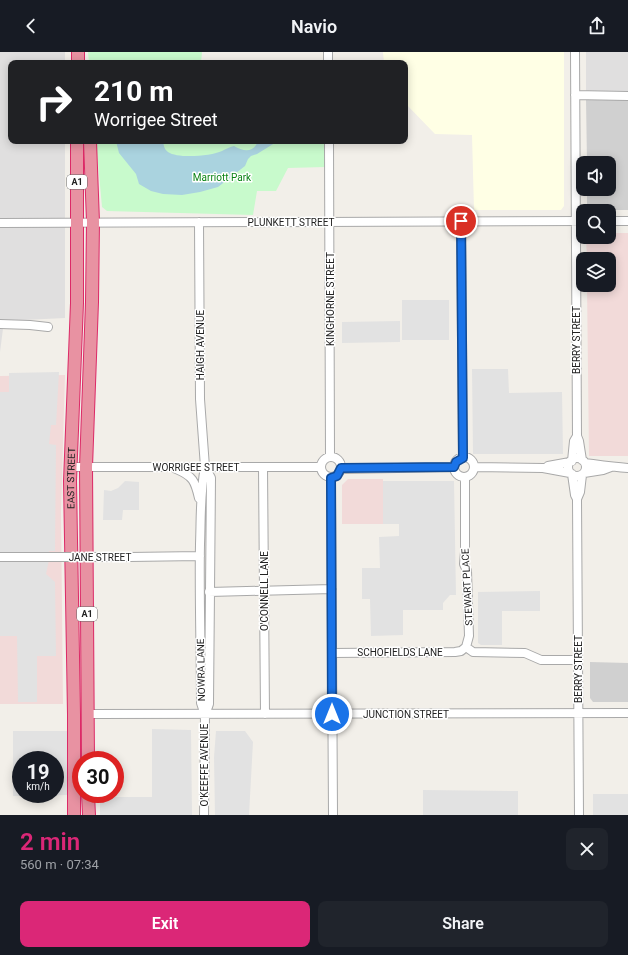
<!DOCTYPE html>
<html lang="en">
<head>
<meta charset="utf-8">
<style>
	body { margin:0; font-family:Roboto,sans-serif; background:#20242c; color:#f1f3f6; height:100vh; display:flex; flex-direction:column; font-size:15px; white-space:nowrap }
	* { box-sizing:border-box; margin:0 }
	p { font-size:13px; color:#9ea1a6 }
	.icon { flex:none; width:22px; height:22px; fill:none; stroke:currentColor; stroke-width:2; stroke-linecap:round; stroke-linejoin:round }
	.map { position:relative; height:763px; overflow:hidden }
	.details { display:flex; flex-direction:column; background:#171b24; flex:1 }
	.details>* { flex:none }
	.hud { position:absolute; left:8px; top:8px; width:400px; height:84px; border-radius:8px; box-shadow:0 2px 10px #0003; background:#202124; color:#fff; overflow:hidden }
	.buttons { position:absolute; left:576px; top:104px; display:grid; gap:8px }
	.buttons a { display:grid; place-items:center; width:40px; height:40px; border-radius:8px; background:#171b24; box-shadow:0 2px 10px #0003; font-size:20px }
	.speed { position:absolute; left:12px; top:699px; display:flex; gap:8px; font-size:20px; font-weight:700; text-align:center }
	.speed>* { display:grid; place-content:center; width:52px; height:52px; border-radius:50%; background:#171b24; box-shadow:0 2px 10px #0003; line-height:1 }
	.speed small { font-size:10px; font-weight:400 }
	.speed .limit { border:6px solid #d22; background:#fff; color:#111 }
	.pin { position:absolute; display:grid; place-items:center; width:34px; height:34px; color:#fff; margin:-17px; border:2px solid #fff; border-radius:50%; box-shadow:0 1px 4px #0007 }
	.me { position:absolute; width:44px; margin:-22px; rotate:0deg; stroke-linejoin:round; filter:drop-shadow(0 0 3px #0008) }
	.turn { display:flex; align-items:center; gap:14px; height:84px; padding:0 20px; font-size:18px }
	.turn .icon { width:52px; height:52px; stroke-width:2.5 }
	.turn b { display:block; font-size:28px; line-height:34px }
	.round { display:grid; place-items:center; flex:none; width:42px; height:42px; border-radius:8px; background:#20242c }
	.overview { display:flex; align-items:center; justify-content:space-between; height:68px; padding:0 20px }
	h1 { font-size:24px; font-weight:600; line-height:30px; color:#db2777 }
	.primary-button { display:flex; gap:8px; margin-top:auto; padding:8px 20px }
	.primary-button a { flex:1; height:46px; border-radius:8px; background:#db2777; color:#fff; font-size:16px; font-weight:600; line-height:46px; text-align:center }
	.primary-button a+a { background:#20242c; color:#f1f3f6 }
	header { display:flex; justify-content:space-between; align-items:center; height:52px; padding:0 20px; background:#171b24; font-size:18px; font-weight:600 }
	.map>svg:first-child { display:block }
</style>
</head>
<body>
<header><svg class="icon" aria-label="back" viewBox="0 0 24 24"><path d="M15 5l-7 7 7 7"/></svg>Navio<svg class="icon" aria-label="share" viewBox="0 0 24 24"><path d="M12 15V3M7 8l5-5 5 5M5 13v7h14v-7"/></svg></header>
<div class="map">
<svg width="628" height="763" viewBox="0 0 628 763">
	<rect width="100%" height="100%" fill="#f2efe9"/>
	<!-- residential -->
	<path fill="#e0dfdf" d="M0 0H65V11H11V89H65V266L4 269 0 300Z
		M586 0H628V41H586Z"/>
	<!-- commercial -->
	<path fill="#f2dad9" d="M609 181H628V404H589L587 233H609V207H587L586 185H609Z
		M65 323 61 460 63 652H0V324Z
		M348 427H383V472H342V433Z"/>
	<!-- education -->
	<path fill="#ffffe5" d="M383 0H564V154L561 158H474L472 83 435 82 405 51V11H384Z"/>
	<!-- religious -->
	<path fill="#d0d0d0" d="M586 47H628V158H587V137H609V111H587Z
		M590 610 628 611V650H593L590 646Z"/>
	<!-- park -->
	<path fill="#c8facc" d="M88 0H202L201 11H89Z
		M96 89H325V115L288 116 276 139H257L253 163 107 159 102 155Z"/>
	<!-- parking -->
	<path fill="#e2e2e2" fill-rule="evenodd" d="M402 248H449V288H402Z
		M400 269V290L342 291V270Z
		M472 317H508L509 341 562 340 563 402H473Z
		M59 320 56 373H51L49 392 56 393 55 499H49V508L46 522 55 530 56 604H37V650H18L17 584H0V340H9V321Z
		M125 429 139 430V458H123L122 468H103L104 438 111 439 118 436Z
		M383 429H454L456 543H450L443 551V558H403V583L371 584 370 547H362V516H380L379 485 399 484V472H383Z
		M540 539V559H502V593H481L478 591V540Z
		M152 677 191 678 192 763H100V745H152Z
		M13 679H68V743L13 744ZM21 708H55V742H21Z
		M216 679H245L253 690 249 763H215L214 705Z
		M423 738 518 739V763H423Z
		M593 742H628V763H593Z"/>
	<!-- water -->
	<path fill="#aad3df" d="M116 89H163C164 94 164 97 168 100 178 107 211 104 222 99 226 97 229 95 234 94 243 99 253 102 258 89H278L257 102 251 104 248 107 245 114 218 135 200 140 182 143 163 142 151 139 139 132 136 122 119 101Z"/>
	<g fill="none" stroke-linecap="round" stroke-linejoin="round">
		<defs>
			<path id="minor" d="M328 0V11
				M575 0 577 384 579 389 582 408
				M575 43 628 44
				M329 89 330 405
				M461 169 463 406
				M609 169H628
				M199 170 200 347 205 415C200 440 201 466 200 492 199 545 201 598 201 651L205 663 204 763
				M0 171 583 169
				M0 272 30 273 48 275
				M321 415a10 10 0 1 1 20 0a10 10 0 1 1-20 0Z
				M454 415a10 10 0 1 1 20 0a10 10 0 1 1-20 0Z
				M568 415a9 9 0 1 1 18 0a9 9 0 1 1-18 0Z
				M572 409 574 389 577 384
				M585 411C600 413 613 415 628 416
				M548 414 570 410
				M70 415H321
				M263 415 265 662
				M474 415 543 416 570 421
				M176 417C193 424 195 429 199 446
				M341 417 454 415
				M584 421 603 418 611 415
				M572 422 575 443 577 447 579 763
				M331 425 333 763
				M465 425V500L464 512 467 519 469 584 466 595
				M577 447 580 440 582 423
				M129 505 200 504
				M209 540 332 537
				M466 595 473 600 525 601 541 608H578
				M332 601 455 600 461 599 466 595
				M87 662 628 661
				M205 663 209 652 211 426 205 415"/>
			<g id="highway">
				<path d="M78 0V11"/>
				<path d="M88 708 86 415 92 250 93 170 90 89"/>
				<path d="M88 742 89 763"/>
				<path id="s1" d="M74 763V662L70 429 77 251V89"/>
			</g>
		</defs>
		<!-- minor casing -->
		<use href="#minor" stroke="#a9a9a9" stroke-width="10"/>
		<!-- highway casing -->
		<use href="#highway" stroke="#dc2a67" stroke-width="14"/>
		<!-- minor -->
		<use href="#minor" stroke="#fff" stroke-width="8"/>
		<!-- highway -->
		<use href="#highway" stroke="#e892a2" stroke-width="12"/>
		<defs>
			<path id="minor-bridge" d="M0 505H129"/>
		</defs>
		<!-- minor-bridge casing -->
		<use href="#minor-bridge" stroke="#a9a9a9" stroke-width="10" stroke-linecap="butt"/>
		<!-- minor-bridge -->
		<use href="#minor-bridge" stroke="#fff" stroke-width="8"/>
	</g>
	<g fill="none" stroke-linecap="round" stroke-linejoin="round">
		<defs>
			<path id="route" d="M332 662 331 426 337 424 341 416 454 415 456 410 463 406 461 169"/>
		</defs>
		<!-- route casing -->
		<use href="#route" stroke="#114b97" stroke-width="10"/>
		<!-- route -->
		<use href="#route" stroke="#1a73e8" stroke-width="7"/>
	</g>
	<g text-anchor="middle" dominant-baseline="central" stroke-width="3" stroke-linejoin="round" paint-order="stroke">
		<!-- shield labels -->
		<g fill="#fff" stroke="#646464" stroke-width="1">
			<rect x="67" y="123" width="20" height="14" rx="3"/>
			<rect x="77" y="555" width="20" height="14" rx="3"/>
		</g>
		<g font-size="9" font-weight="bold" fill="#222">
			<text x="77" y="130">A1</text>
			<text x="87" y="562">A1</text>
		</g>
		<!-- park labels -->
		<g font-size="10" fill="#0c8416" stroke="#fff">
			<text x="222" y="125">Marriott Park</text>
		</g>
		<!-- street labels -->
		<g font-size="10" fill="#222" stroke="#fff">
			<text x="291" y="170">PLUNKETT STREET</text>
			<text transform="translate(330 247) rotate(-90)">KINGHORNE STREET</text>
			<text transform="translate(576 288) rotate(-90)">BERRY STREET</text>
			<text transform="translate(200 293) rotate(-90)">HAIGH AVENUE</text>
			<text x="196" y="415">WORRIGEE STREET</text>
			<text stroke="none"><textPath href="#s1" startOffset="337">EAST STREET</textPath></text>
			<text x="100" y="505">JANE STREET</text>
			<text transform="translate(467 535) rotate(-93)">STEWART PLACE</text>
			<text transform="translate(264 539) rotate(-90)">O'CONNELL LANE</text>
			<text x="400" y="600">SCHOFIELDS LANE</text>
			<text transform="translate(578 617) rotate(-90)">BERRY STREET</text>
			<text transform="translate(201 618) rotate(-91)">NOWRA LANE</text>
			<text x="406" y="662">JUNCTION STREET</text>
			<text transform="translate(204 713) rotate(-90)">O'KEEFFE AVENUE</text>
		</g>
	</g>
</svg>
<div class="buttons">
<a><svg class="icon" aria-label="sound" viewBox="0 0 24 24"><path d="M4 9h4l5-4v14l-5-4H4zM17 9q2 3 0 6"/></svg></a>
<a><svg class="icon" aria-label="search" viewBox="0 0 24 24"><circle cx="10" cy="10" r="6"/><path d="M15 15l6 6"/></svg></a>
<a><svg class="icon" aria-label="layers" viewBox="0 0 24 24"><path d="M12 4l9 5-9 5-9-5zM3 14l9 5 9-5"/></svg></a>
</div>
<div class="speed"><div>19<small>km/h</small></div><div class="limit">30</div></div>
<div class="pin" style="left:461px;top:169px;background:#d93025"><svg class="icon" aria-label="arrive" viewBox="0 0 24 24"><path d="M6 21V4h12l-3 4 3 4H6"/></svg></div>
<svg class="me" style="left:332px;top:662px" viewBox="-20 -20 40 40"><circle r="17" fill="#1a73e8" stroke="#fff" stroke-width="3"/><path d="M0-11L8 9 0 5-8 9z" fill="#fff"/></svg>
<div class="hud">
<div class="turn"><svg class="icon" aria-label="right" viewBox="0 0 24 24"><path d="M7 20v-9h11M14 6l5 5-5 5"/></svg><div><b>210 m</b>Worrigee Street</div></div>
</div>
</div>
<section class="details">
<div class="overview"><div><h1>2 min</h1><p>560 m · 07:34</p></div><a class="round"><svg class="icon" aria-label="close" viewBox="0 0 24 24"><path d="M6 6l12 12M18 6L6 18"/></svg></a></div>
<div class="primary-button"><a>Exit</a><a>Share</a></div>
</section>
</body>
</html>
